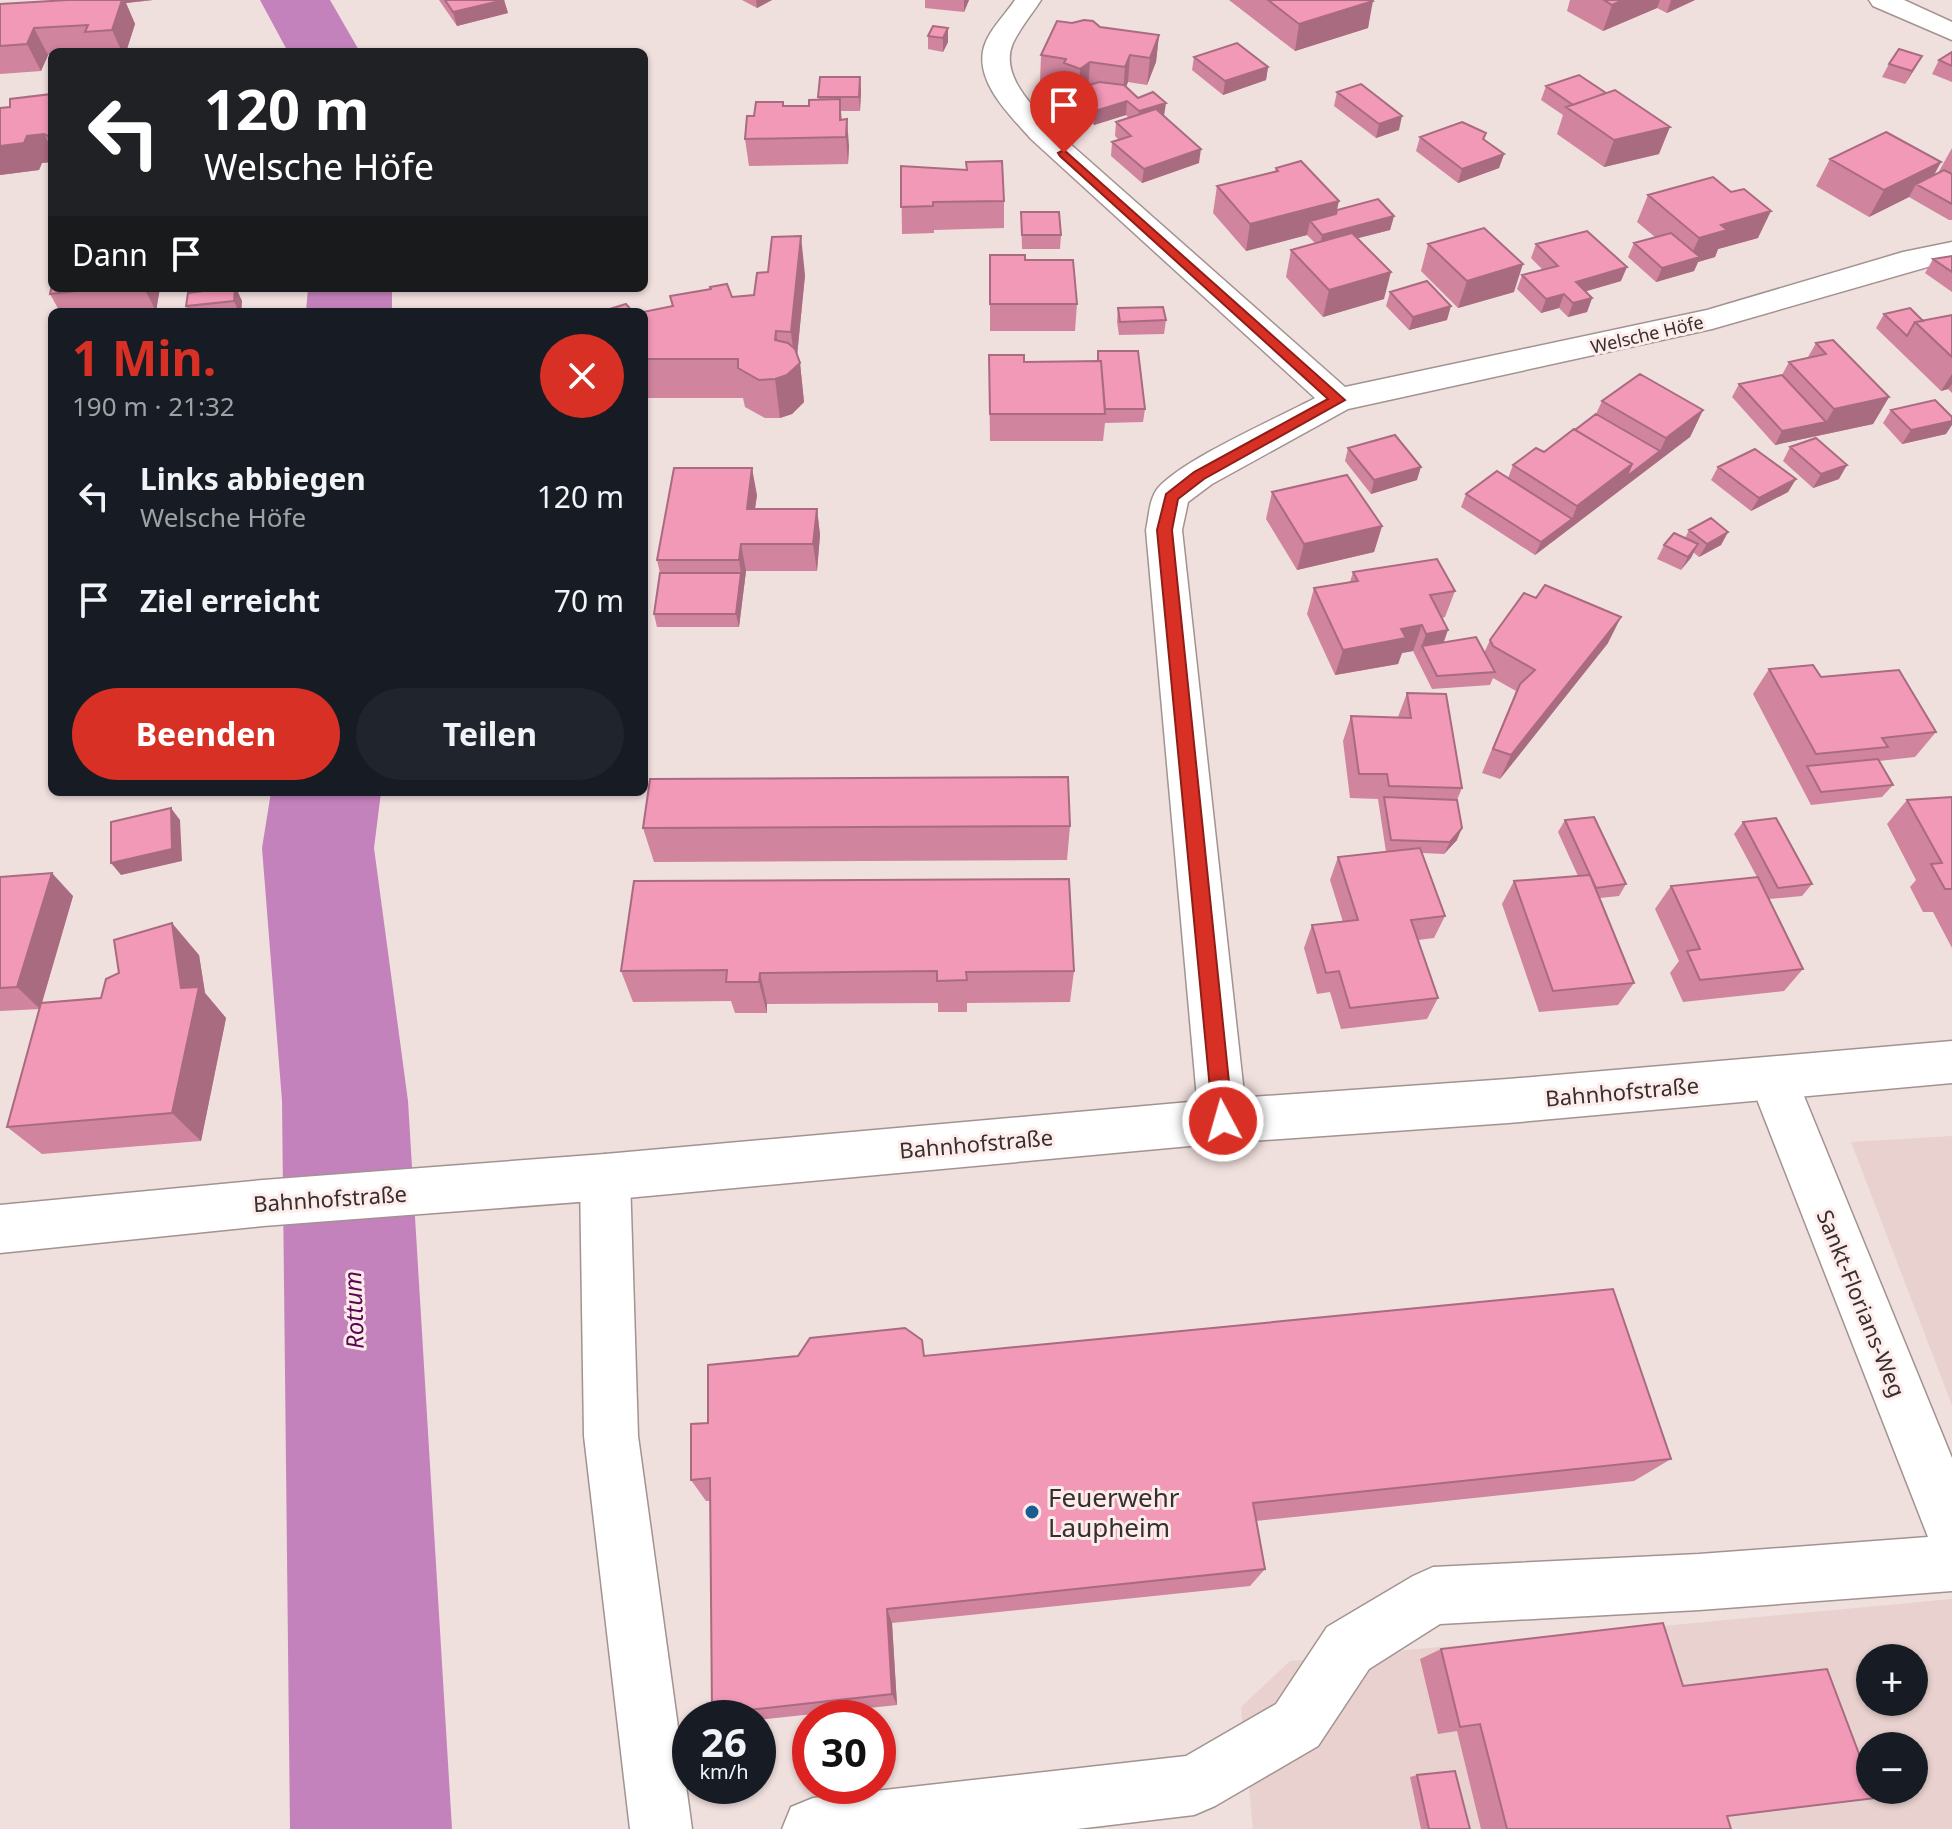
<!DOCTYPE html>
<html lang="de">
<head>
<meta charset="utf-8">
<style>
	body { margin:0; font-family:"Noto Sans",sans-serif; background:#20242c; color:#f1f3f6; height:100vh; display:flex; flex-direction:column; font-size:30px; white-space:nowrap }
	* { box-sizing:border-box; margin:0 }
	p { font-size:26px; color:#9ea1a6 }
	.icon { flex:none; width:44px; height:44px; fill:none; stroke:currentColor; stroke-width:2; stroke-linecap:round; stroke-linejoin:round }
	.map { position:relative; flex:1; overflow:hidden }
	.drawer { position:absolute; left:48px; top:308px; width:600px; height:488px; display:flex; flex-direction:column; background:#171b24; border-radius:12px; box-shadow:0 2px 6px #0004 }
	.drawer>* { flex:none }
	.guide { position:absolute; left:48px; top:48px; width:600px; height:244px; border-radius:12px; box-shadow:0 2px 6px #0004; background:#202124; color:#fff; overflow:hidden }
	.fabs { position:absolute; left:1856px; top:1644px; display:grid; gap:16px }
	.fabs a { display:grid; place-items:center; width:72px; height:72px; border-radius:50%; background:#171b24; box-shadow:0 2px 6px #0004; font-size:40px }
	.speed { position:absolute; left:672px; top:1700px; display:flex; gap:16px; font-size:40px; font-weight:700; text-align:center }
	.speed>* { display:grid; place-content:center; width:104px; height:104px; border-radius:50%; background:#171b24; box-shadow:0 2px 6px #0004; line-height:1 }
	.speed small { font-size:20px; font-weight:400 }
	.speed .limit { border:12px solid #d22; background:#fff; color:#111 }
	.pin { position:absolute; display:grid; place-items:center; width:68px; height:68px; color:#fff; margin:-82px -34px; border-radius:50% 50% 50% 0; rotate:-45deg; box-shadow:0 0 8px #0007 }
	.pin .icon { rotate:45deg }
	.me { position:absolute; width:88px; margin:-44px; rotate:354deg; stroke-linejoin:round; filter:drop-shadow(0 0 6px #0008) }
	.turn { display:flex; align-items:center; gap:28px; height:168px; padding:0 24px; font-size:36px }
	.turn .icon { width:104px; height:104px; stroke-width:2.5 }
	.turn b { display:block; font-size:56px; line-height:68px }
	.then { display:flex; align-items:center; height:76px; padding:0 24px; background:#0003; gap:16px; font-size:30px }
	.round { display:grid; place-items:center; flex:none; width:84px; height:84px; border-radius:42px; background:#20242c }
	.summary { display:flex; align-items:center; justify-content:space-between; height:136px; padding:0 24px }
	h1 { font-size:48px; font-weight:700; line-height:60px; color:#d93025 }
	.cta { display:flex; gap:16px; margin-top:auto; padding:16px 24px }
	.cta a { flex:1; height:92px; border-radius:48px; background:#d93025; color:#fff; font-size:32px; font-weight:700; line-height:92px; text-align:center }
	.cta a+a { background:#20242c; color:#f1f3f6 }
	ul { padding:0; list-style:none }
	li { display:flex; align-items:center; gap:24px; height:104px; padding:0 24px }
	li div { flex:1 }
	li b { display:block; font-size:30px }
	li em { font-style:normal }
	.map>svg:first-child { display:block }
</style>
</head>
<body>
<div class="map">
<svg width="1952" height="1829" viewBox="0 0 1952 1829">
	<rect width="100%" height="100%" fill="#efdfdd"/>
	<!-- built -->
	<path fill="#e8d1ce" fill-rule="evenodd" d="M1952 1136V1405L1851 1142Z
		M1952 1599V1829H1253L1241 1707 1290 1661ZM1870 1658H1914V1702H1870ZM1870 1746H1914V1790H1870Z"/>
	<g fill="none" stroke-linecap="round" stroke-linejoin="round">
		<!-- river -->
		<path fill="#c482bc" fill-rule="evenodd" d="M260 0H330L360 52H288Z
			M308 288H392V312H306Z
			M271 792H381L374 848 408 1101 452 1829H290L282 1101 262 848Z"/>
		<defs>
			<path id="minor" d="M1015 0H1041C1032 14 1020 28 1013 43 999 75 1033 106 1051 127L1345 387 1707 310 1903 252 1952 242V260L1712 329 1348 409 1212 484 1188 502 1182 530 1247 1121 1240 1137 1223 1143 1206 1137 1199 1121 1146 530C1149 517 1149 499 1158 488 1185 458 1276 419 1315 398L1031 139C1011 116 974 82 984 47 989 30 1005 15 1015 0Z
				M1869 0H1904L1952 22V40L1873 6Z
				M1773 1058 1790 1064 1797 1079 1952 1458V1591L1699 1610 1440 1624 1369 1669 1318 1746 1215 1806 1194 1815 1077 1829H782L791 1807 813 1798 1186 1756 1276 1704 1327 1627 1413 1576 1433 1567 1699 1554 1928 1537 1749 1079 1756 1064Z
				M605 1154 622 1161 630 1177 638 1436 692 1829H630L584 1436 580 1177 588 1161Z"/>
			<path id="major" d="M1952 1041V1083L1508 1123 1223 1143 605 1200 263 1226 0 1253V1205L263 1180 605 1154 1223 1099 1508 1079Z"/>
		</defs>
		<!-- minor casing -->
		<use href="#minor" stroke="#a29391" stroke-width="3"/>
		<!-- major casing -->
		<use href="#major" stroke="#a29391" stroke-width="3"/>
		<!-- minor -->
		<use href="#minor" fill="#fff" fill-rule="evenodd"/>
		<!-- major -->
		<use href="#major" fill="#fff" fill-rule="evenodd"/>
	</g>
	<!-- wall -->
	<path fill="#d0849d" d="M153 0 126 3 135 24 126 52H52V55H48L41 71 0 74V4Z
		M439 0H504L508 13 457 26Z
		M742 0H772L757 8Z
		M925 0H969L964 12 925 8Z
		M1229 0H1372L1368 28 1295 51Z
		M1570 0H1695L1667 13 1657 8 1603 31 1567 11Z
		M1072 23 1159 35 1156 62 1147 85 1128 82 1126 87 1138 98 1164 116 1199 163 1142 183 1111 156 1112 142 1119 140 1115 136 1116 122 1129 118 1126 115 1094 125 1071 104V93L1062 90 1063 85 1040 82 1041 55Z
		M948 28V42L943 52 928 49V36Z
		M1952 52V82L1932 74 1939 60Z
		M1922 56 1914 70 1905 84 1882 77 1889 64Z
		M1194 57 1268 67 1266 80 1223 95 1192 70Z
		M1546 86 1606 93 1659 154 1604 167 1557 134 1563 115 1541 100Z
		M861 90 860 111H841L842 120 849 146 848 164 749 166 745 139 754 116 784 106H809L819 100 818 97Z
		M1337 92 1399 130 1376 138 1334 106Z
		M52 94V162L42 163 39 170 0 175V108L10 107Z
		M1486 133 1484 140 1504 154 1499 168 1458 183 1416 151 1420 137Z
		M1952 148V220H1949L1909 197 1869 217 1816 186 1830 159 1941 162 1934 175 1938 173Z
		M901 166 1004 201V228L934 230V233L902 234Z
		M1276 168 1337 210 1394 216 1390 230 1357 238 1384 299 1323 317 1286 277 1291 250 1315 243 1307 235 1246 251 1213 213 1217 186 1275 171Z
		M1648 195 1758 238 1718 249 1715 257 1698 262 1694 271 1656 282 1628 257 1634 243 1655 237 1637 222Z
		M1021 212 1061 235 1060 249H1022Z
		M1428 244 1514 292 1458 308 1421 271Z
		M1536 244 1621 281 1586 291 1592 298 1587 312 1568 317 1559 308 1541 313 1517 289 1522 275 1543 270 1531 258Z
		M990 255 1025 260 1077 304 1075 331H990Z
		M1952 256V292L1925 273 1933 259Z
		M805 275 797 356 800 363 804 402 792 414 780 418H765L745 407 743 398H644V312L672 306 670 296 732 297 754 295Z
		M52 288H160L156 311 145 312H60L50 294Z
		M236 288 242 301 241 312H189L186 306Z
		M1390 292 1447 320 1409 330 1386 306Z
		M1118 308 1166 320 1164 334 1119 335 1117 322Z
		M1884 314 1923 321 1952 315V393L1948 389 1941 391 1876 328Z
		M1816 343 1889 397 1873 424 1775 445 1732 397 1739 384 1782 375 1789 362 1808 357Z
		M1098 351 1145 409 1143 422 1105 423 1103 441H990L989 355 1024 362 1097 361Z
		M1602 401 1703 410 1690 437 1535 555 1461 507 1466 494 1508 478 1513 465 1544 452 1575 430 1596 414Z
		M1891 410 1946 434 1902 444 1883 423Z
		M1790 447 1839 479 1813 488 1783 461Z
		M1348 448 1417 480 1371 494 1345 461Z
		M1718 467 1796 479 1788 492 1751 511 1711 480Z
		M1272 492 1382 526 1374 552 1297 570 1266 519Z
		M757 495 755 509H817L820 535 817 571H746L739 627H657L654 614 660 573 657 560Z
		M1689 530 1728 532 1721 545 1699 557 1693 552 1681 570 1657 559 1664 545 1685 538Z
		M1353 572 1455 591 1445 617 1442 618 1444 643 1484 653 1490 640 1608 643 1500 779 1482 773 1516 691 1493 678 1490 685 1432 689 1413 651 1402 653 1398 664 1335 675 1307 614 1314 588 1350 582Z
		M1769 669 1821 677 1936 732 1915 757 1879 761 1893 785 1882 797 1811 805 1753 694Z
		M1407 693 1462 788 1457 800V840L1444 854 1422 853 1445 916 1434 938 1418 940 1438 998 1427 1019 1341 1029 1330 992 1317 994 1304 948 1312 925 1343 922 1330 880 1338 857 1386 852 1378 799 1350 798 1343 741 1351 716 1398 717Z
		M1952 797V948L1933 912H1923L1910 887 1916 880 1887 824 1907 800Z
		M1565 820 1626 884 1619 896 1600 898 1634 983 1618 1005 1539 1012 1502 904 1514 881 1578 876 1558 832Z
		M1743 822 1812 884 1802 896 1769 899 1803 969 1784 991 1683 1002 1670 973 1679 961 1655 909 1671 886 1757 877 1734 834Z
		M1070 826 1067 860 654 862 643 828Z
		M0 877 73 896 42 1003 101 998 199 955 205 993 226 1018 201 1141 42 1154 7 1127 40 1009 0 1011Z
		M634 881 1074 971 1070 1002 967 1003V1012H938V1003L767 1004V1013H735L731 1001 633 1002 621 971Z
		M924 1356 1671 1459 1634 1481 1256 1521 1265 1569 1250 1586 892 1623 897 1705 758 1720V1718H718L712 1714 710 1501H706L691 1480 708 1423Z
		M1441 1649 1683 1686 1731 1829H1481L1457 1731 1438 1734 1420 1659Z
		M1417 1775 1470 1829H1421L1410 1777Z"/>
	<!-- shaded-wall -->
	<path fill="#a96b80" d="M109 0H153L126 3 135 24 126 52H122L112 30Z
		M504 0 508 13 457 26 453 12Z
		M756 0H772L757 8Z
		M964 0H969L964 12Z
		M1623 0H1660L1657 8 1603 31 1612 5Z
		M1671 0H1695L1667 13Z
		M1373 1 1368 28 1295 51 1299 24Z
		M34 28 48 55 41 71 27 44Z
		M948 28V42L943 52V38Z
		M1159 35 1156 62 1147 85 1150 58Z
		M1130 55 1128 82 1123 94 1125 67Z
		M1922 56 1914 70 1905 84 1912 71Z
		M1090 62 1088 89 1079 96 1080 69Z
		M1268 67 1266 80 1223 95 1225 81Z
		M860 77 861 90 860 111 859 97Z
		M1127 101 1126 115 1094 125 1095 111Z
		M1166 103 1164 116 1138 125 1139 111Z
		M1402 116 1399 130 1376 138 1379 124Z
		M847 119 849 146 848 164 846 137Z
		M1670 127 1659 154 1604 167 1614 140Z
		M44 134 52 150V162L42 163 39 170 0 175V146L27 136Z
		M1201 149 1199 163 1142 183 1144 169Z
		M1504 154 1499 168 1458 183 1462 169Z
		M1941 162 1926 189 1916 184 1909 197 1869 217 1884 190Z
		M1339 201 1333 228 1310 221 1307 235 1246 251 1250 224Z
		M1771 211 1758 238 1718 249 1715 257 1698 262 1694 271 1656 282 1662 268 1689 260 1699 238 1721 225Z
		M1394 216 1390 230 1320 248 1322 235Z
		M801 236 805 275 796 366 800 363 804 402 792 414 780 418 775 379 776 331 781 371 795 367 791 332Z
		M1523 264 1514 292 1458 308 1467 281Z
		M1627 267 1621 281 1570 296 1576 282Z
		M1391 272 1384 299 1323 317 1329 290Z
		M144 288H160L156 311Z
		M236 288 242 301 241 312H239L234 301Z
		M1564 294 1559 308 1541 313 1546 299Z
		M1592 298 1587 312 1568 317 1573 303Z
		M1451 306 1447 320 1409 330 1413 317Z
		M1952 374V384L1948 389 1941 391Z
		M1889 397 1873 424 1775 445 1782 431 1826 422 1834 409Z
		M1703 410 1690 437 1535 555 1541 542 1572 519 1577 506 1632 464 1660 451 1666 438Z
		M1952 421V425L1946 434 1902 444 1911 430Z
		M1847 465 1839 479 1813 488 1821 474Z
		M1421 467 1417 480 1371 494 1374 480Z
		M752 468 757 495 751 535 747 509Z
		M1796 479 1788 492 1751 511 1759 498Z
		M817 509 820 535 817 571 813 544Z
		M1382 526 1374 552 1297 570 1304 544Z
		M1728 532 1721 545 1699 557 1707 544Z
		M741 544 746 571 739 627 736 614 741 573 739 560Z
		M1698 544 1691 558 1681 570 1688 557Z
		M1621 617 1608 643 1500 779 1511 755Z
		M1422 625 1413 651 1402 653 1398 664 1335 675 1343 650 1401 629Z
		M1448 630 1439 656 1422 646 1417 659 1426 634Z
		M171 808 180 820 182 861 121 875 111 863Z
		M1462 828 1457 840 1444 854 1450 842Z
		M52 873 73 896 40 1009 17 987Z
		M172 923 199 955 205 993 226 1018 201 1141 172 1113 181 988Z
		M760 973 767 1004V1013L759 982Z
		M887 1609 892 1623 897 1705 892 1694Z"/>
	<!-- building -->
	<path fill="#f299b7" stroke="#a96b80" stroke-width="2" d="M68 0H122L112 30 85 32 88 25 34 28 27 44 0 46V4Z
		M445 0H504L453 12Z
		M1268 0H1372L1373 1 1299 24Z
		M1604 0H1623L1612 5Z
		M1084 20 1093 21 1100 27 1159 35 1150 58 1130 55 1125 67 1090 62 1080 69 1064 63 1066 59 1041 55 1057 21 1072 23Z
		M933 26 948 28 943 38 928 36Z
		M1237 43 1268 67 1225 81 1194 57Z
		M1899 49 1922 56 1912 71 1889 64Z
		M1952 52V66L1939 60Z
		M1579 75 1606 93 1573 105 1546 86Z
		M820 77H860L859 97H818Z
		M1099 82 1124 85 1138 98 1153 92 1166 103 1139 111 1127 101 1095 111 1071 91Z
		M1361 84 1402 116 1379 124 1337 92Z
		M1615 90 1670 127 1614 140 1566 107Z
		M52 94V138L44 134 27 136 24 143 0 146V108L10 107V99Z
		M840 99V120L847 119 846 137 745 139 747 116H754L756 102H783V106H809V100Z
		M1156 109 1201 149 1144 169 1112 142 1131 136 1116 122Z
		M1462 122 1486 133 1483 139 1504 154 1462 169 1420 137Z
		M1886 132 1941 162 1884 190 1830 159Z
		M1002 161 1004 201 933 202V206L901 207V166L967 170 966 162Z
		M1301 161 1339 201 1250 224 1217 186 1278 171 1276 168Z
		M1944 170 1952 174V204L1916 184Z
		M1713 177 1731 192 1744 189 1771 211 1721 225 1727 230 1699 238 1648 195Z
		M1378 199 1394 216 1322 235 1310 221 1336 214 1337 210Z
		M1021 212H1059L1061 235H1022Z
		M1484 228 1523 264 1467 281 1428 244Z
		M1587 231 1627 267 1576 282 1592 298 1573 303 1564 294 1546 299 1522 275 1558 266 1536 244Z
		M1352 233 1391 272 1329 290 1291 250Z
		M1671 233 1700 257 1662 268 1634 243Z
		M801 236 791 332 776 331 775 340 788 343 795 349 800 363 787 375 775 379 759 380 738 368V359H644L643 312 673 306 670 296 711 289 710 287 727 284 732 297 754 295 757 273 768 272 772 237Z
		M990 255H1025V260H1073L1077 304H990Z
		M1952 256V272L1933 259Z
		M1427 281 1451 306 1413 317 1390 292Z
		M52 285V288H103L50 294Z
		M227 288H235L234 301 186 306 188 293Z
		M626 304 633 312H600Z
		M1163 307 1166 320 1120 322 1118 308Z
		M1910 308 1923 321 1915 322 1907 336 1884 314Z
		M1952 315V357L1915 322Z
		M1833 340 1889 397 1834 409 1789 362 1826 354 1816 343Z
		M1098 351H1138L1145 409H1105L1101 361H1098Z
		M989 355H1024V362L1101 361 1105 414H990Z
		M1640 374 1703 410 1666 438 1602 401Z
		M1782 375 1826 422 1782 431 1739 384Z
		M1935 400 1952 417V421L1911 430 1891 410Z
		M1596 414 1660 451 1626 477 1632 464 1575 430Z
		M1574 429 1632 464 1577 506 1513 465 1536 448 1544 452Z
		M1395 435 1421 467 1374 480 1348 448Z
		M1816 438 1847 465 1821 474 1790 447Z
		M1755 449 1796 479 1759 498 1718 467Z
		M674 468H752L747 509H817L813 544H741L739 560H657Z
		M1497 471 1572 519 1541 542 1466 494Z
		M1347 475 1382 526 1304 544 1272 492Z
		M1711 518 1728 532 1707 544 1689 530Z
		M1674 533 1698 544 1688 557 1664 545Z
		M1437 559 1455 591 1430 595 1448 630 1426 634 1422 625 1401 629 1406 638 1343 650 1314 588 1358 581 1353 572Z
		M660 573H741L736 614H654Z
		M1545 585 1621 617 1511 755 1493 749 1520 684 1535 670 1493 646 1490 640 1524 593 1536 598Z
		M1476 637 1495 672 1437 676 1422 646Z
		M1813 665 1821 677 1899 670 1936 732 1882 738 1888 747 1816 754 1769 669Z
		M1407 693 1446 694 1462 788 1389 786 1387 774H1359L1351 716 1411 718Z
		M1878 759 1893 785 1821 792 1807 766Z
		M1068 777 1070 826 643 828 650 779Z
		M1384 797 1457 800 1462 828 1450 842 1391 840Z
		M1952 797V889H1945L1931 864 1942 863 1907 800Z
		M171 808 172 849 111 863V822Z
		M1594 817 1626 884 1596 888 1565 820Z
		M1776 818 1812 884 1778 888 1743 822Z
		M1420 848 1445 916 1411 920 1438 998 1350 1008 1339 971 1326 973 1312 925 1358 920 1338 857Z
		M52 873 17 987 0 988V877Z
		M1590 875 1634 983 1553 991 1514 881Z
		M1758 877 1803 969 1700 980 1687 951 1700 949 1671 886Z
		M1069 879 1074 971 966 972 967 980 937 981V971L760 973 759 982H726L727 970 621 971 634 881Z
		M172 923 181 988 199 987 172 1113 7 1127 41 1003 101 998 106 979 119 973 114 940Z
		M1613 1289 1671 1459 1253 1503 1265 1569 887 1609 892 1694 712 1714 710 1478 691 1480V1424L708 1423V1365L798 1356 810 1338 905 1328 922 1340 924 1356Z
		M1663 1623 1683 1686 1827 1669 1870 1783V1790H1872L1876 1798 1727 1816 1731 1829H1507L1480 1724 1460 1727 1441 1649Z
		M1455 1771 1470 1829H1429L1417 1775Z"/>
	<!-- route -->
	<path fill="#d93025" stroke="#8d1f18" stroke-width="2" d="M1064 150 1345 400 1204 479 1178 499 1172 530 1233 1121 1230 1127 1223 1130 1216 1127 1213 1121 1157 530 1166 494 1194 472 1328 399 1060 156 1058 153Z"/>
	<!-- markers -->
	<circle fill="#1b5c91" stroke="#fdecea" stroke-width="3" cx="1032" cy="1512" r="8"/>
	<g text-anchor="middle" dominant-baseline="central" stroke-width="6" stroke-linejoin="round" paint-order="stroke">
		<!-- far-street labels -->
		<g font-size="18" fill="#362f2f" stroke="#fdecea">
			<text transform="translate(1647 334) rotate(-13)">Welsche Höfe</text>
		</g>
		<!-- street labels -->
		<g font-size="22" fill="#362f2f" stroke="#fdecea">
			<text transform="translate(1622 1091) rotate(-5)">Bahnhofstraße</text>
			<text transform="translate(976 1143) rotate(-5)">Bahnhofstraße</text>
			<text transform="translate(330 1198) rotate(-4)">Bahnhofstraße</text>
			<text transform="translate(1862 1303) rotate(68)">Sankt-Florians-Weg</text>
		</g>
		<!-- water labels -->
		<g font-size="24" font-style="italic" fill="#5a0655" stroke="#fdecea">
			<text transform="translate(353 1310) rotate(-92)">Rottum</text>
		</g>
		<!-- near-poi labels -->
		<g font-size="26" fill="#362f2f" stroke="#fdecea" text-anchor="start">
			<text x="1048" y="1497">Feuerwehr<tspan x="1048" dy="30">Laupheim</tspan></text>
		</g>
	</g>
</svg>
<div class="fabs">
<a>+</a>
<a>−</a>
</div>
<div class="speed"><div>26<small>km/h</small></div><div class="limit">30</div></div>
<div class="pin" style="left:1064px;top:153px;background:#d93025"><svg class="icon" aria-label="arrive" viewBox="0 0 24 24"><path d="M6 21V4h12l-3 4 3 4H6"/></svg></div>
<svg class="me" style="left:1223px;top:1121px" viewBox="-20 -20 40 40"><circle r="17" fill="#d93025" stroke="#fff" stroke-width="3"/><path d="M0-11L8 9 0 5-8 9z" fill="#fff"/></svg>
<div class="guide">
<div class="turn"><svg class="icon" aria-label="left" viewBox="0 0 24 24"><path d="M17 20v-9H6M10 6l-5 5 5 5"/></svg><div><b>120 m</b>Welsche Höfe</div></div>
<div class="then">Dann<svg class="icon" aria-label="arrive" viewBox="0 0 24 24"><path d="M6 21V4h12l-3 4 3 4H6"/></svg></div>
</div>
<section class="drawer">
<div class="summary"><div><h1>1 Min.</h1><p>190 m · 21:32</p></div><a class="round" style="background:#d93025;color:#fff"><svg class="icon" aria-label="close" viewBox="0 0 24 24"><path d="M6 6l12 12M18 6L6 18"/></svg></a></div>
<ul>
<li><svg class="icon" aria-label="left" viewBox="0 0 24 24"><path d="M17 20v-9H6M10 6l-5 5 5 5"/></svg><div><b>Links abbiegen</b><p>Welsche Höfe</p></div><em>120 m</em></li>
<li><svg class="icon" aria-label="arrive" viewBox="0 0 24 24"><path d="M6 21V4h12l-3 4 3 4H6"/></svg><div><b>Ziel erreicht</b></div><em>70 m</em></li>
</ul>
<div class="cta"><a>Beenden</a><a>Teilen</a></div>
</section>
</div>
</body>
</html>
